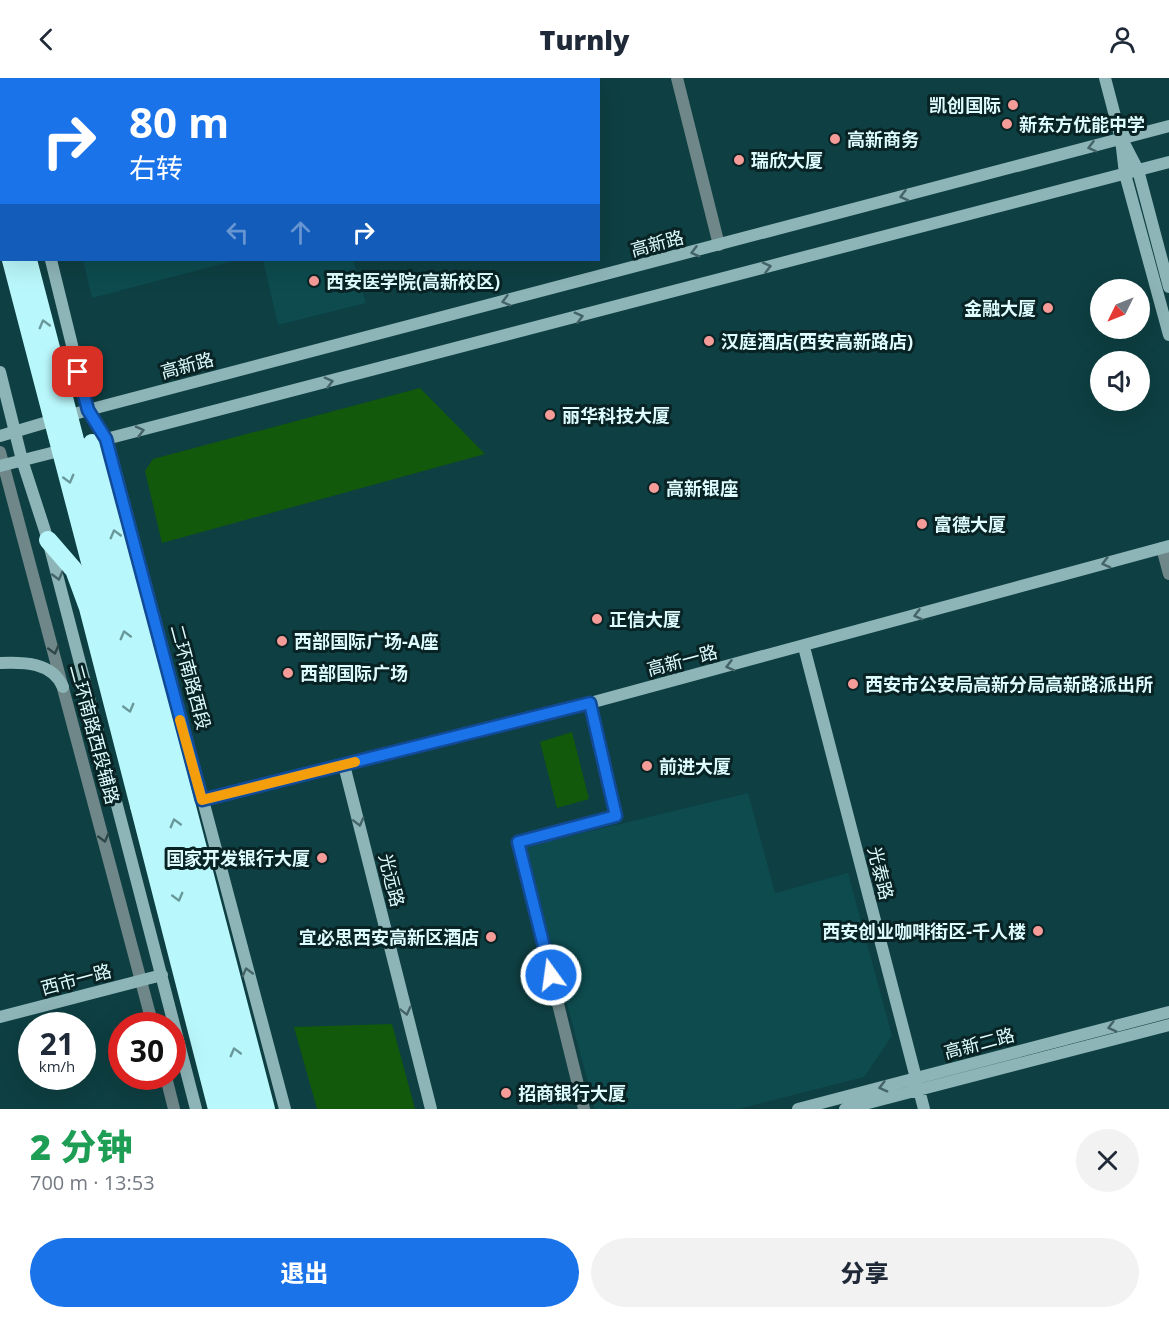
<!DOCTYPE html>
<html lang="zh">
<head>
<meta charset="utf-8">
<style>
	body { margin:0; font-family:"Open Sans","Noto Sans SC",sans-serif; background:#f2f2f3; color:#1f2937; height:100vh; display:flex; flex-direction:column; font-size:22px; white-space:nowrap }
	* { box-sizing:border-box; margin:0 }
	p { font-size:20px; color:#747a83 }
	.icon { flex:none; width:33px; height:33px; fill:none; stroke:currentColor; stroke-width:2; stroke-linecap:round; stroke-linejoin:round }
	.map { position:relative; height:1031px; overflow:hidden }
	.drawer { display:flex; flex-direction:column; background:#fff; flex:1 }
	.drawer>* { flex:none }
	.banner { position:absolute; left:0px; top:0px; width:600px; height:183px; box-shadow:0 6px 24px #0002; background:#1a73e8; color:#fff; overflow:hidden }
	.needle { width:39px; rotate:227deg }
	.controls { position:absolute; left:1090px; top:201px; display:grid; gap:12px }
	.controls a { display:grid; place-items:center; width:60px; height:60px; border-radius:50%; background:#fff; box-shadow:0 6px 24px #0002; font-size:30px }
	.speed { position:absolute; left:18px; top:934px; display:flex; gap:12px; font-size:30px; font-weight:700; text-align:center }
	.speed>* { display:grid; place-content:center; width:78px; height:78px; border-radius:50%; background:#fff; box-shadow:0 6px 24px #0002; line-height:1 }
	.speed small { font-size:15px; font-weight:400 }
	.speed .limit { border:9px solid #d22; background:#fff; color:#111 }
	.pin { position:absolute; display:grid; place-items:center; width:51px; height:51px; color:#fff; margin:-26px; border-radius:12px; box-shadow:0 3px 9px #0006 }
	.me { position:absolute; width:66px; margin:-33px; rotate:346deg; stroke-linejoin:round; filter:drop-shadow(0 0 4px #0008) }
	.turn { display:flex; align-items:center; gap:21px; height:126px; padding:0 30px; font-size:27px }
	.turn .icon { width:78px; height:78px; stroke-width:2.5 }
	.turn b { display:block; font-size:42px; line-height:51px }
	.lanes { display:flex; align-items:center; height:57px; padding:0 30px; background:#0003; justify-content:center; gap:30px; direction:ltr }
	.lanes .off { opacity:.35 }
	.round { display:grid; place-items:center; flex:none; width:63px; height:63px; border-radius:32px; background:#f2f2f3 }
	.headline { display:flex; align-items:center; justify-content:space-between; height:102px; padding:0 30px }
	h1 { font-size:36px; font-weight:800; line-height:45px; color:#1e9e55 }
	.action { display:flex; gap:12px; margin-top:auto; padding:12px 30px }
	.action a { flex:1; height:69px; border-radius:36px; background:#1a73e8; color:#fff; font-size:24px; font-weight:800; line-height:69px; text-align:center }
	.action a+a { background:#f2f2f3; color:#1f2937 }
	header { display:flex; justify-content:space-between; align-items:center; height:78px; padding:0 30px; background:#fff; font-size:27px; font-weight:800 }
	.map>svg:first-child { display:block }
</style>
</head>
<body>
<header><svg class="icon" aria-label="back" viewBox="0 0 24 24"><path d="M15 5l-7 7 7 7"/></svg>Turnly<svg class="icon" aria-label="person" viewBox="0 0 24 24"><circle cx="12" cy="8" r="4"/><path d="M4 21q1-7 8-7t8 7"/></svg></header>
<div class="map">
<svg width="1169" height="1031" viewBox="0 0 1169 1031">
	<rect width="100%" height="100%" fill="#0e3f42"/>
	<!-- built -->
	<path fill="#0d4b4f" d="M83 182H237L92 220Z
		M263 182H353L366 225 278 247Z
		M748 715 775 815 848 795 892 958 864 999 739 1031H595L525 769Z"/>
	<!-- green -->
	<path fill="#12590b" d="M420 310 485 376 162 465 145 393 153 381Z
		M572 654 589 721 557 730 540 664Z
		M392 946 415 1031H317L294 949Z"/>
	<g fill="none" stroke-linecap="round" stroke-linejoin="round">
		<!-- street -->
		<path stroke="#6f8789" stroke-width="12" d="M677 0 719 167
			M0 374 153 948
			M1162 470 1169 496
			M166 999 174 1031
			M584 1031 518 764 616 738 590 625"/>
		<!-- secondary -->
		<path stroke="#8db4b7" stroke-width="12" d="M3 0 4 2
			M1105 0 1121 61 1125 96 1169 257
			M1125 67 1138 92 1169 209
			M51 182 88 332 107 361 285 1031
			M0 294 22 382 48 462 196 1031
			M0 358 88 332 1169 48
			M87 366 1169 84
			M0 388 67 371
			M804 569 924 1031
			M0 585C24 584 52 584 63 609
			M344 687 431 1031
			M202 722 590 625 1169 468
			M0 939 162 897
			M798 1031 1169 934
			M845 1031 1169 947"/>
		<!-- highway -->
		<path stroke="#b8f7fb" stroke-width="18" d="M0 75 2 81
			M0 138 2 144
			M92 365 266 1031
			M48 462 74 492 88 530 139 728"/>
		<!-- highway-bridge -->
		<path stroke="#b8f7fb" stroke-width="18" d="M11 182 233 1031
			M28 182 250 1031
			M139 728 217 1031"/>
	</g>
	<!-- one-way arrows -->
	<defs><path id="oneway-chevron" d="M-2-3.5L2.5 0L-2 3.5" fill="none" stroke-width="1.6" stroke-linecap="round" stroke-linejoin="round" transform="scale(1.5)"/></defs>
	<g stroke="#446467">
		<use href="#oneway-chevron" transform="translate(1092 69) rotate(165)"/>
		<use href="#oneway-chevron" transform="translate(904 118) rotate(165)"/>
		<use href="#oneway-chevron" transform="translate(695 174) rotate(165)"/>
		<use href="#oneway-chevron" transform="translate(767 189) rotate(-14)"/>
		<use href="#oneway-chevron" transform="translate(506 223) rotate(165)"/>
		<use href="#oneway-chevron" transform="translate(579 239) rotate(-15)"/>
		<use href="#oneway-chevron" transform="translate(329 304) rotate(-15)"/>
		<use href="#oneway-chevron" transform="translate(140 353) rotate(-14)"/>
		<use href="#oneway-chevron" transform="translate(1106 485) rotate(165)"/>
		<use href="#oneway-chevron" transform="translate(58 498) rotate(75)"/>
		<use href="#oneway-chevron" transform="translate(918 537) rotate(165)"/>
		<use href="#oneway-chevron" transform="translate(730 588) rotate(165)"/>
		<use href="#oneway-chevron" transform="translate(359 744) rotate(76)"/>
		<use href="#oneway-chevron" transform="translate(247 894) rotate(-105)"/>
		<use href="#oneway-chevron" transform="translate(406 933) rotate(76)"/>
		<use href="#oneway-chevron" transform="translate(1112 949) rotate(165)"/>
		<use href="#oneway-chevron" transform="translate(883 1009) rotate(165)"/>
	</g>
	<g stroke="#69989b">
		<use href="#oneway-chevron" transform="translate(44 246) rotate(-105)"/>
		<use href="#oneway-chevron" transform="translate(69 401) rotate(75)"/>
		<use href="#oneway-chevron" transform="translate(115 456) rotate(-105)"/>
		<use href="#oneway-chevron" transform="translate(125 557) rotate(-105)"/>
		<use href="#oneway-chevron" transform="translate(129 630) rotate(75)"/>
		<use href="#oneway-chevron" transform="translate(175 745) rotate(-105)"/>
		<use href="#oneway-chevron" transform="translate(178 819) rotate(75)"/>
		<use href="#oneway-chevron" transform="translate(235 974) rotate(-105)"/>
	</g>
	<g stroke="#2d4648">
		<use href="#oneway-chevron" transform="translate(54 572) rotate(75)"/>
		<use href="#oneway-chevron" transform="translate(104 760) rotate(75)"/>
	</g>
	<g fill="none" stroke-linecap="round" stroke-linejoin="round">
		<defs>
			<path id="route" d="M78 294 88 332 106 361 202 722 590 625 616 738 518 764 551 897"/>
		</defs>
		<!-- route casing -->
		<use href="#route" stroke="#114b97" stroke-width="15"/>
		<!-- route -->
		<use href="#route" stroke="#1a73e8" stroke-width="10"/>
		<!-- slow -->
		<path stroke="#f59e0b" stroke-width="10" d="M180 642 202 722 355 684"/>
	</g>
	<!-- markers -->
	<g fill="#f59b98" stroke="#092325" stroke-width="2">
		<circle cx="1013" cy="27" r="6"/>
		<circle cx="1007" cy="46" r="6"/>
		<circle cx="835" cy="61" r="6"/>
		<circle cx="739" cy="82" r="6"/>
		<circle cx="314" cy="203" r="6"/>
		<circle cx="1048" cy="230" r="6"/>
		<circle cx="709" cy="263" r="6"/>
		<circle cx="550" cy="337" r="6"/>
		<circle cx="654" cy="410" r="6"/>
		<circle cx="922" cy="446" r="6"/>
		<circle cx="597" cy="541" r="6"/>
		<circle cx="282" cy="563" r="6"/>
		<circle cx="288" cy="595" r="6"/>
		<circle cx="853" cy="606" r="6"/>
		<circle cx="647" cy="688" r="6"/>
		<circle cx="322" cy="780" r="6"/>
		<circle cx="1038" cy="853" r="6"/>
		<circle cx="491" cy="859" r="6"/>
		<circle cx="506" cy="1015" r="6"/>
	</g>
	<g text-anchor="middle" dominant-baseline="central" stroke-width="6" stroke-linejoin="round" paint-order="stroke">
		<!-- poi labels -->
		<g font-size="18" font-weight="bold" fill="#defcfe" stroke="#092325" text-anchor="start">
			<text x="1001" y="27" text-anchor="end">凯创国际</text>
			<text x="1019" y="46">新东方优能中学</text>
			<text x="847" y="61">高新商务</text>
			<text x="751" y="82">瑞欣大厦</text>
			<text x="326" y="203">西安医学院(高新校区)</text>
			<text x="1036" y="230" text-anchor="end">金融大厦</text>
			<text x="721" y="263">汉庭酒店(西安高新路店)</text>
			<text x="562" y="337">丽华科技大厦</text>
			<text x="666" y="410">高新银座</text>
			<text x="934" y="446">富德大厦</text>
			<text x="609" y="541">正信大厦</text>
			<text x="294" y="563">西部国际广场-A座</text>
			<text x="300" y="595">西部国际广场</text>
			<text x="865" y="606">西安市公安局高新分局高新路派出所</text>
			<text x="659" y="688">前进大厦</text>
			<text x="310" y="780" text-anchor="end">国家开发银行大厦</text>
			<text x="1026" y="853" text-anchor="end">西安创业咖啡街区-千人楼</text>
			<text x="479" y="859" text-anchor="end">宜必思西安高新区酒店</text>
			<text x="518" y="1015">招商银行大厦</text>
		</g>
		<!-- street labels -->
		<g font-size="18" fill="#defcfe" stroke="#092325">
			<text transform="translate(657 165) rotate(-15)">高新路</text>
			<text transform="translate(187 287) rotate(-15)">高新路</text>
			<text transform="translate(682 582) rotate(-15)">高新一路</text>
			<text transform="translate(191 599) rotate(75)">二环南路西段</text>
			<text transform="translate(95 656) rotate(75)">二环南路西段辅路</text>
			<text transform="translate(881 795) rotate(76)">光泰路</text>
			<text transform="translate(392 802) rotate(76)">光远路</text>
			<text transform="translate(76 901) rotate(-15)">西市一路</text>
			<text transform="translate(979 965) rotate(-15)">高新二路</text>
		</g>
	</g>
</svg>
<div class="controls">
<a><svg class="needle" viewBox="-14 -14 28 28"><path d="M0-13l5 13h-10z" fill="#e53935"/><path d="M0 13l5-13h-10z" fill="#747a83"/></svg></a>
<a><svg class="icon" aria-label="sound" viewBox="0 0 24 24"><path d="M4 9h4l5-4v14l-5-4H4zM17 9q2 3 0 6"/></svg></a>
</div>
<div class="speed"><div>21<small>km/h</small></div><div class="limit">30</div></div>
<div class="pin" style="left:78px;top:294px;background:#d93025"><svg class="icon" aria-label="arrive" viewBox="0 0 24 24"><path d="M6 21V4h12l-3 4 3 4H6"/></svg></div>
<svg class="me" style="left:551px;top:897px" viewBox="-20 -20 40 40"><circle r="17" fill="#1a73e8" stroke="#fff" stroke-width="3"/><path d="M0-11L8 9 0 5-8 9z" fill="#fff"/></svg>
<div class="banner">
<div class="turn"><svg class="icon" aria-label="right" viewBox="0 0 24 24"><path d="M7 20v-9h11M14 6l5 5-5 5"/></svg><div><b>80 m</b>右转</div></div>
<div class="lanes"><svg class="icon off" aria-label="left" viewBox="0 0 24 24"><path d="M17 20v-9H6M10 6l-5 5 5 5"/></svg><svg class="icon off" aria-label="ahead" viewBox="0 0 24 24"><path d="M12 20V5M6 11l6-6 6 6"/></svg><svg class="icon" aria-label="right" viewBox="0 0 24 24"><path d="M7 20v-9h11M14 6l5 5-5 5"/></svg></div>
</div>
</div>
<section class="drawer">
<div class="headline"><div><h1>2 分钟</h1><p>700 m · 13:53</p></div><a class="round"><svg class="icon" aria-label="close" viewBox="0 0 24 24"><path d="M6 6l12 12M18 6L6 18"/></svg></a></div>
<div class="action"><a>退出</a><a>分享</a></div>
</section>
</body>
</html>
